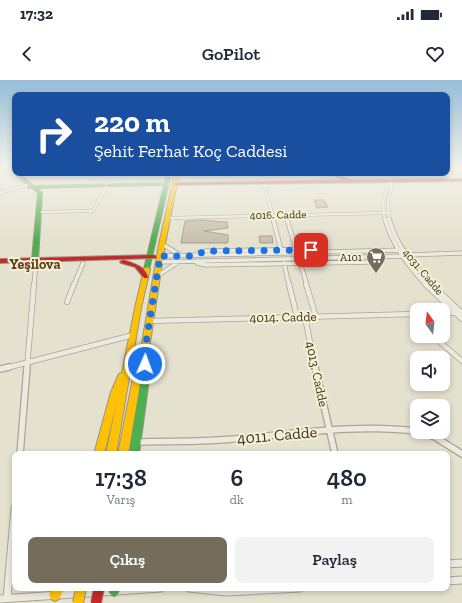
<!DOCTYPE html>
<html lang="tr">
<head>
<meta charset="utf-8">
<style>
	body { margin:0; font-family:"Zilla Slab",serif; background:#f2f2f3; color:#1f2937; height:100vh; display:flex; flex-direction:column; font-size:15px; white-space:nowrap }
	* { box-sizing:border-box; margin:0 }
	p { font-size:13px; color:#747a83 }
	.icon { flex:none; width:22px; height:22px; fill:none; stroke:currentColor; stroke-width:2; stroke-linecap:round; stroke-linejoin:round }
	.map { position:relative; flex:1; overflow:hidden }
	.panel { position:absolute; left:12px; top:371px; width:438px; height:140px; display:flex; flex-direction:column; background:#fff; border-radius:8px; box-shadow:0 2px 6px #0003 }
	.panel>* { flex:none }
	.top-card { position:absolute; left:12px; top:12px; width:438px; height:84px; border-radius:8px; box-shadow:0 2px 6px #0003; background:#1a4fa0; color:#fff; overflow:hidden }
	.needle { width:26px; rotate:345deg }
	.buttons { position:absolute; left:410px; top:223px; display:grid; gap:8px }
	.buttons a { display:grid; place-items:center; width:40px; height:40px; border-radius:8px; background:#fff; box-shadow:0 2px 6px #0003; font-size:20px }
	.pin { position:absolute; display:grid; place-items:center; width:34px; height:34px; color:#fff; margin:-17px; border-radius:8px; box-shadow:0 2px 6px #0006 }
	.me { position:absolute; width:44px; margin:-22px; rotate:2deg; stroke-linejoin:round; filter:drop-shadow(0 0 3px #0008) }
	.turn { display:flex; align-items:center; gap:14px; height:84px; padding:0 16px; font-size:18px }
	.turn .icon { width:52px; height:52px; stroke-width:2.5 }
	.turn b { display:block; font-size:28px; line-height:34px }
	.eta { display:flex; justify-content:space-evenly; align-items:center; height:68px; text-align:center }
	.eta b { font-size:24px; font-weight:600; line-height:28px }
	.cta { display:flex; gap:8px; margin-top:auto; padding:8px 16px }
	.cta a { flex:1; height:46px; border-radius:8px; background:#746d5c; color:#fff; font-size:16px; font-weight:600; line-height:46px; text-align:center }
	.cta a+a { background:#f2f2f3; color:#1f2937 }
	.status { display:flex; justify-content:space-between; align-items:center; height:28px; padding:0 20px; background:#fff; direction:ltr }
	.status svg { height:11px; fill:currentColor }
	header { display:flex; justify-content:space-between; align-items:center; height:52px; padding:0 16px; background:#fff; font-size:18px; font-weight:600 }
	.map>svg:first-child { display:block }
</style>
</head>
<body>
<div class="status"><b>17:32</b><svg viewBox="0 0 49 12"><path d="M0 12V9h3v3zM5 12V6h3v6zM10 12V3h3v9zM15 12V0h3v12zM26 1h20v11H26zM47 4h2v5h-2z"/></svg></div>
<header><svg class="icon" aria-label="back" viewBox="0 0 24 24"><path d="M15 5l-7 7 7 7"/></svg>GoPilot<svg class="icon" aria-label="heart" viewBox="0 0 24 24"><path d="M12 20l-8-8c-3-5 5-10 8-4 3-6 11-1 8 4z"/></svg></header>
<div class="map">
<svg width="462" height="523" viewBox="0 0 462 523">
	<rect width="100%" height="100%" fill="#e4e1ce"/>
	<!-- building -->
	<path fill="#c8c0af" stroke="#a49d8d" d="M314 120H324L328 127 317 128Z
		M201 140 227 142 228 148 204 151 228 155V162L227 163H181L185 141Z
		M259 156H272L273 163H260Z"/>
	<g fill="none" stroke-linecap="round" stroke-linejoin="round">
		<defs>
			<path id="street-far4" d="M261 93 272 133
				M0 94 15 92
				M0 113 27 105
				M39 132 93 131 113 93
				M272 135 273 140
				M286 135 288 140
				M168 138 387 133
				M385 140C380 121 386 109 395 93
				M389 140 388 122 392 104 390 101"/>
			<path id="street-far3" d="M273 139 281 170
				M287 139 296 170
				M385 139C392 165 408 186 426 205
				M389 139C396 165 414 186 432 205
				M162 164 180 175
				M198 173 206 171 316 169
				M407 175 462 173
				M160 176 404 170
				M159 182 407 176
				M197 183 206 185 374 182 384 178
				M284 183 289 205
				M300 183 307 205
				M157 196 177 183
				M34 205 36 184
				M74 205 83 183"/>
			<path id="street-far2" d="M289 204 297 237
				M306 204 316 237
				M425 204 462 239
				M431 204 462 233
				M67 222 74 204
				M443 233H455
				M413 234 417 239
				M305 237 315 288
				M149 241 417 234
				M433 256 462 281
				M6 288 133 255
				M27 288 34 204"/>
			<path id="street-far1" d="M315 287 335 374
				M0 289 9 287
				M419 352 435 357 462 374
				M136 362C163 361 191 362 219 360 284 356 351 343 417 351
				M20 374 27 287"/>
			<path id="street" d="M447 484 462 483
				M447 501 462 500
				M189 508 226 512 300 508
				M7 518 15 428
				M0 519 161 508"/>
			<path id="fast" d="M15 93H19L34 106 165 103 167 93H171L149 190H145L144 189 164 105 37 108 42 113 38 180 35 182 32 180 38 113 32 108H28V106H29Z
				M145 276 148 277 149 279V299L139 374H129L141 299V279L142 277Z
				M109 508H121L118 514 114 516 110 514 108 510Z"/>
			<path id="slow" d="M175 93H179L165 164 149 269 141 298 128 374H118L133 298 141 269 159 164Z
				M147 187 150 189 141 228 116 374H106L117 321 104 374H94L111 312 119 294 122 293 135 228 144 189Z
				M52 508H64L59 519 55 521 51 519 49 515Z"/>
			<path id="jam" d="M327 93H332L348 99 349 100 462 99V101L175 105 173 104 175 103 345 100Z
				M154 175 157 177 156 178 0 183V179Z
				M123 180C133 183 147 187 148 198H144L135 187 121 183 120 182Z"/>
		</defs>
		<!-- street-far4 casing -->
		<use href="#street-far4" stroke="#a9a597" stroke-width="3.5"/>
		<!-- street-far3 casing -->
		<use href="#street-far3" stroke="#a9a597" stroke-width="5"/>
		<!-- street-far2 casing -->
		<use href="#street-far2" stroke="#a9a597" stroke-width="6"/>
		<!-- street-far1 casing -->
		<use href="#street-far1" stroke="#a9a597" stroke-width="8"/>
		<!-- street casing -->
		<use href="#street" stroke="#a9a597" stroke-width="9"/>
		<!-- fast casing -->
		<use href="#fast" stroke="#999586" stroke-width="2"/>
		<!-- slow casing -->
		<use href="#slow" stroke="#999586" stroke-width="2"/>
		<!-- jam casing -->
		<use href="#jam" stroke="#999586" stroke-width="2"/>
		<!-- street-far4 -->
		<use href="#street-far4" stroke="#eceadf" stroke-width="2.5"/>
		<!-- street-far3 -->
		<use href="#street-far3" stroke="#eceadf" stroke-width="3.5"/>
		<!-- street-far2 -->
		<use href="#street-far2" stroke="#eceadf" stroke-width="4.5"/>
		<!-- street-far1 -->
		<use href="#street-far1" stroke="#eceadf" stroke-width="5.5"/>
		<!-- street -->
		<use href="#street" stroke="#eceadf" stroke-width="7"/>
		<!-- fast -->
		<use href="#fast" fill="#4caf50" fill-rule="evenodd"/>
		<!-- slow -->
		<use href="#slow" fill="#ffc107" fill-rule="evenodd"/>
		<!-- jam -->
		<use href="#jam" fill="#c62828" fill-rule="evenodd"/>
		<defs>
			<path id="slow-bridge" d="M78 523 81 508"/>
			<path id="jam-bridge" d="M96 523 99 508"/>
		</defs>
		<!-- slow-bridge casing -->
		<use href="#slow-bridge" stroke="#999586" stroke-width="12" stroke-linecap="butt"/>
		<!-- jam-bridge casing -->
		<use href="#jam-bridge" stroke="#999586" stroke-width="12" stroke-linecap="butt"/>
		<!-- slow-bridge -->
		<use href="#slow-bridge" stroke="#ffc107" stroke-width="10"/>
		<!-- jam-bridge -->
		<use href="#jam-bridge" stroke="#c62828" stroke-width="10"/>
	</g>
	<!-- sky -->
	<linearGradient id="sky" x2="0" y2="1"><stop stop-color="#95bdd9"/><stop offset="0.54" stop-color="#f3f2e9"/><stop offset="1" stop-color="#f3f2e9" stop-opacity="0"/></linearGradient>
	<rect width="462" height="162" fill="url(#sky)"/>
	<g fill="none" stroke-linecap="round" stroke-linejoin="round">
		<!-- route -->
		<path stroke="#1a73e8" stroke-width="7" stroke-dasharray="0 12.6" d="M145 284V269L160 176H193L206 171 311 170"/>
	</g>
	<!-- icons -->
	<defs>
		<symbol id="supermarket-pin" viewBox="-11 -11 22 30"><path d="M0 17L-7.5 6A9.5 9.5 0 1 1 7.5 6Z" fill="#746d5c" stroke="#f5f1d4"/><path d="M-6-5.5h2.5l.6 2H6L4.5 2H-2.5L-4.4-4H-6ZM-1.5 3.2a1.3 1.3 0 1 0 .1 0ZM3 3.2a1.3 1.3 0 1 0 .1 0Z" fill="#fff"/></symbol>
	</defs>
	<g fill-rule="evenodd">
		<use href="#supermarket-pin" x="365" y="166" width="22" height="30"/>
	</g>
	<g text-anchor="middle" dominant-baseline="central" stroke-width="4" stroke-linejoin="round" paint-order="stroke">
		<!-- far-street labels -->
		<g font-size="11" fill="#382f1f" stroke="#f5f1d4">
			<text transform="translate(278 135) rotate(-1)">4016. Cadde</text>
			<text transform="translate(423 192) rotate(50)">4031. Cadde</text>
		</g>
		<!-- far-poi labels -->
		<g font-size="11" fill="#382f1f" stroke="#f5f1d4" text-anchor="end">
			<text x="362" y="177">A101</text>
		</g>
		<!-- street labels -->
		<g font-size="13" fill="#382f1f" stroke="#f5f1d4">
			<text transform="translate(283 237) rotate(-1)">4014. Cadde</text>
			<text transform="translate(317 294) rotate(78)">4013. Cadde</text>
		</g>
		<!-- far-district labels -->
		<g font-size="14" font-weight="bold" fill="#64391e" stroke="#f5f1d4">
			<text x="35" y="184">Yeşilova</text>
		</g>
		<!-- near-street labels -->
		<g font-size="16" fill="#382f1f" stroke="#f5f1d4">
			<text transform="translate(277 355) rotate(-5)">4011. Cadde</text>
		</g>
	</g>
</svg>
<div class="buttons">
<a><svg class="needle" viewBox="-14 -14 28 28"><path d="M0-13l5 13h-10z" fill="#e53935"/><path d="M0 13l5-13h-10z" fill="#747a83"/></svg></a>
<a><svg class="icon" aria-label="sound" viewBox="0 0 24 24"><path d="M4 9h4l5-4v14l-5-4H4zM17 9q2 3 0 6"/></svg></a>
<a><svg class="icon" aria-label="layers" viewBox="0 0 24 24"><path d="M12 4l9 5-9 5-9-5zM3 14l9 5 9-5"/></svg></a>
</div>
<div class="pin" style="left:311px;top:170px;background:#d93025"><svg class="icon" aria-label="arrive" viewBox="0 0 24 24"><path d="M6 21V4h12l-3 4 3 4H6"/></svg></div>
<svg class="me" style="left:145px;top:284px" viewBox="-20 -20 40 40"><circle r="17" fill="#1a73e8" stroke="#fff" stroke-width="3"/><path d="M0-11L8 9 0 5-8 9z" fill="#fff"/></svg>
<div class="top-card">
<div class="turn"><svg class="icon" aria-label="right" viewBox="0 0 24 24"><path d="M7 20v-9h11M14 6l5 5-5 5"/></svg><div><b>220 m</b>Şehit Ferhat Koç Caddesi</div></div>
</div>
<section class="panel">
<div class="eta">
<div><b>17:38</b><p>Varış</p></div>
<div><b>6</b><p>dk</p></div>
<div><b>480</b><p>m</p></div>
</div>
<div class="cta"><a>Çıkış</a><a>Paylaş</a></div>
</section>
</div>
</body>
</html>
